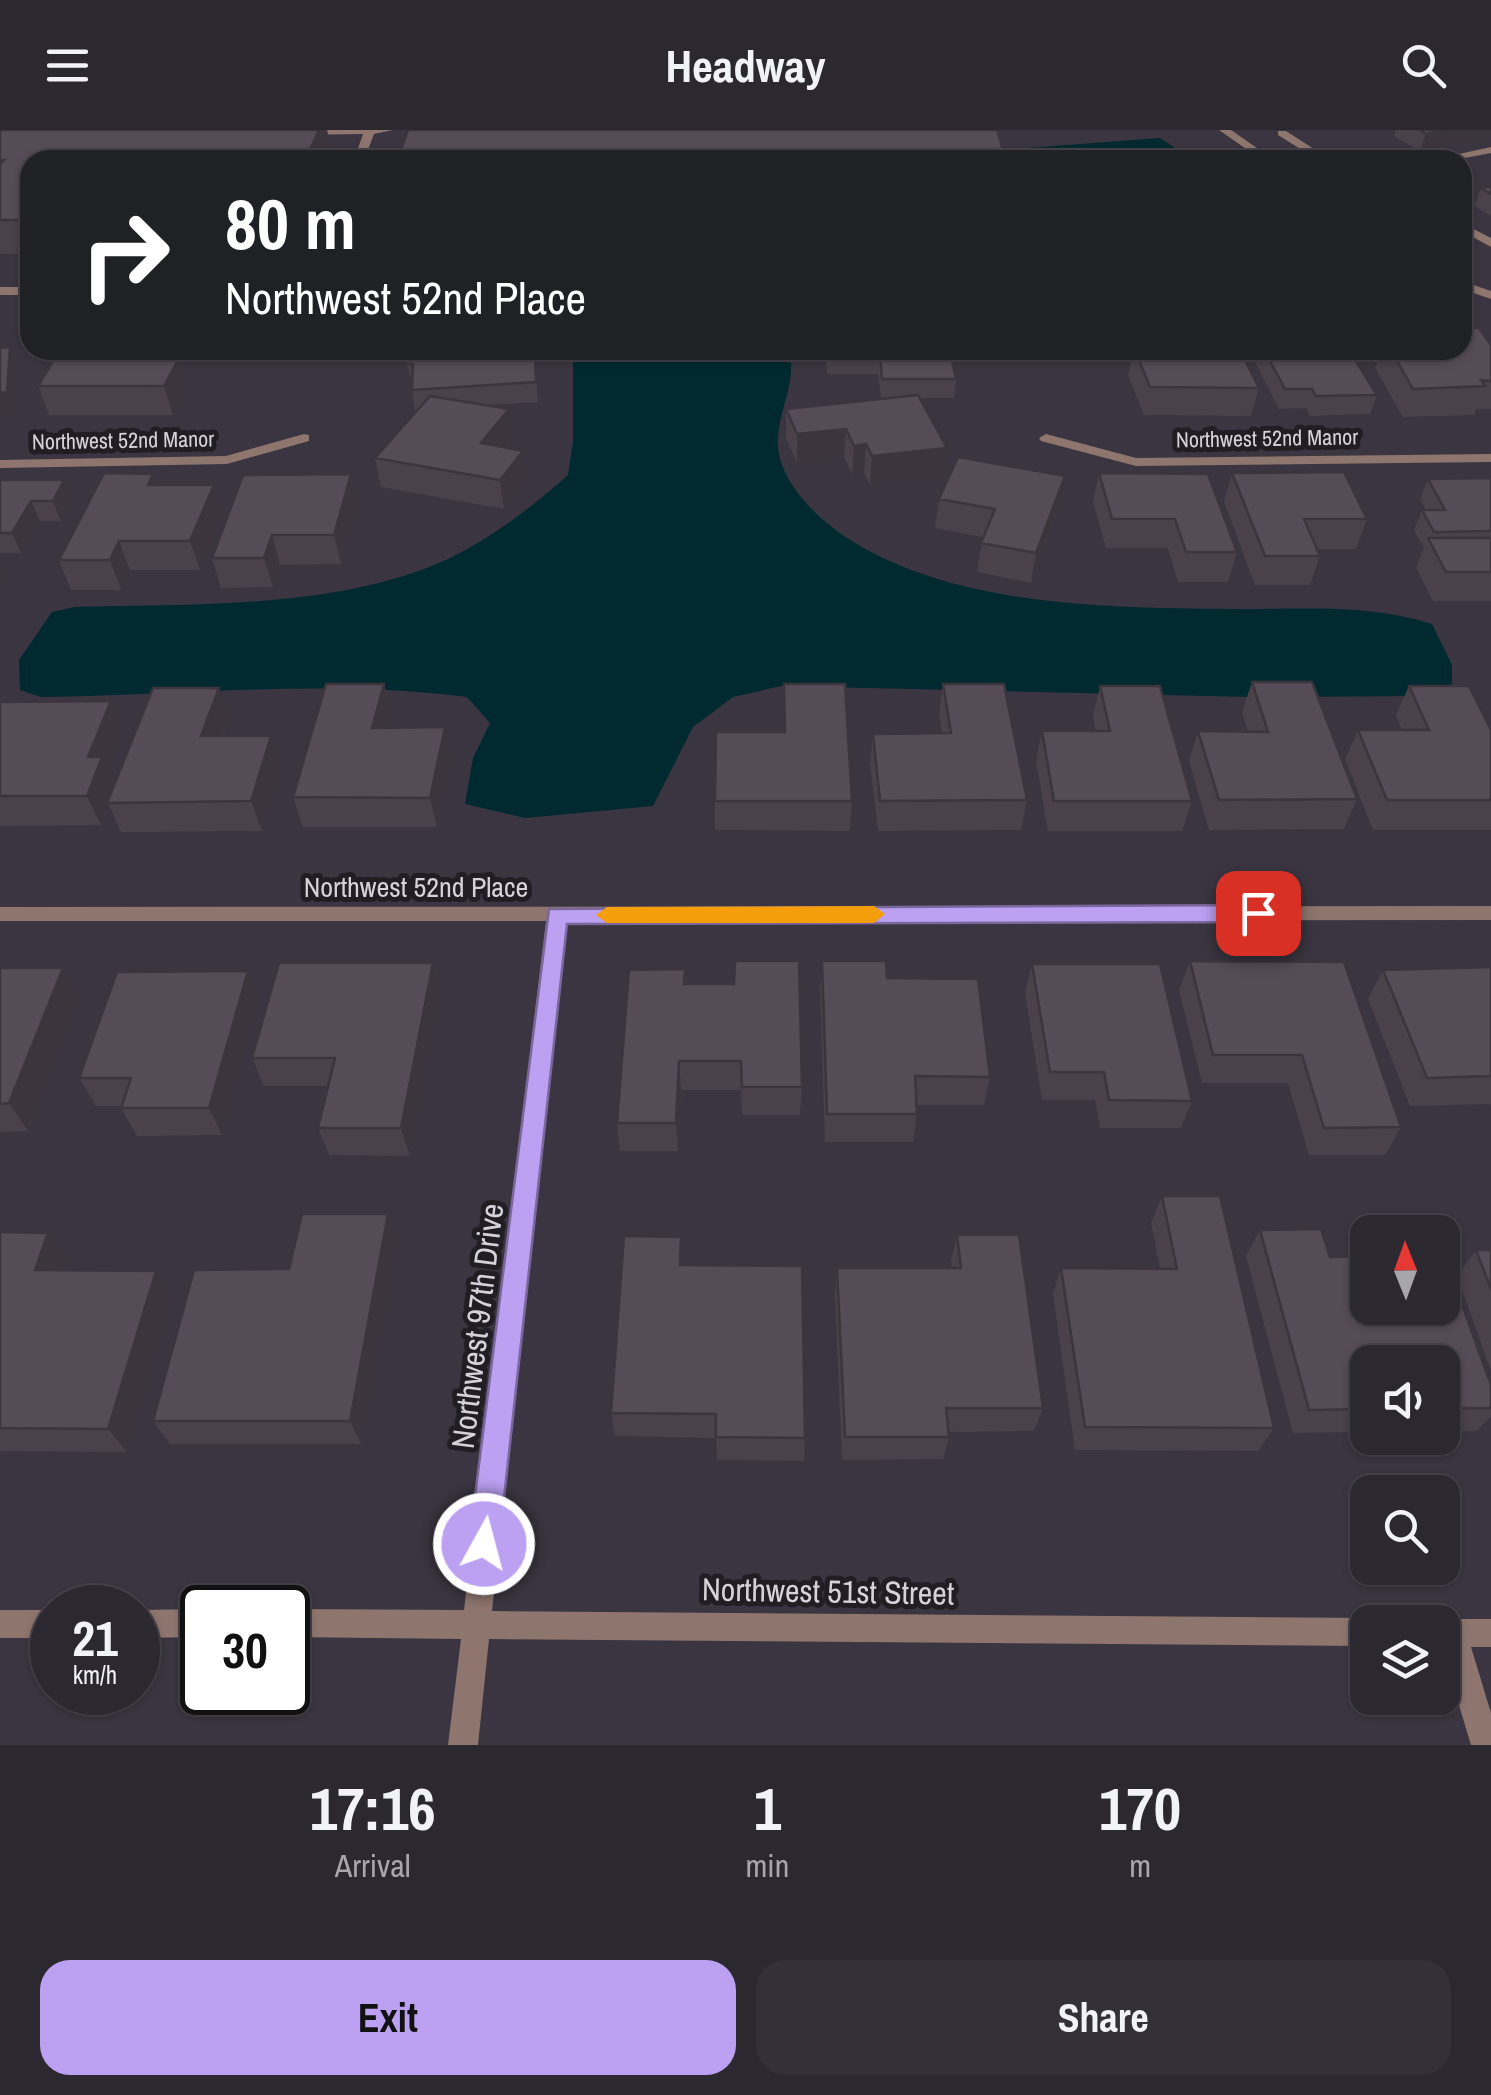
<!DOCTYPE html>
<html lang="en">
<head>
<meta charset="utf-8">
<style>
	body { margin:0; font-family:"Archivo Narrow",sans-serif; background:#343038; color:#f1f3f6; height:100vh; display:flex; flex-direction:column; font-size:38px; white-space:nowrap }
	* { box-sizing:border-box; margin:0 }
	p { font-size:32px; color:#a6a6ab }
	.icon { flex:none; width:55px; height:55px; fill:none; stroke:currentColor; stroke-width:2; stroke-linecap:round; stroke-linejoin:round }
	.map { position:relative; height:1615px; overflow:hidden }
	.sheet { display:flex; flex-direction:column; background:#2c2830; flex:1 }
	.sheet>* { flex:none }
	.banner { position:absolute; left:20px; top:20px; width:1452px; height:210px; border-radius:30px; box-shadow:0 2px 8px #0004,0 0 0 2px #48444c; background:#202124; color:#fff; overflow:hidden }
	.needle { width:65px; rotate:359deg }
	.fabs { position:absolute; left:1350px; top:1085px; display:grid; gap:20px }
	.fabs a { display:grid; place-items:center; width:110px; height:110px; border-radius:20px; background:#2c2830; box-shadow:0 2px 8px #0004,0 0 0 2px #48444c; font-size:50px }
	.speed { position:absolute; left:30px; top:1455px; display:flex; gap:20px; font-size:50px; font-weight:700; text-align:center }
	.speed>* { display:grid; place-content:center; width:130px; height:130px; border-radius:50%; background:#2c2830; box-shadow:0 2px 8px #0004,0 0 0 2px #48444c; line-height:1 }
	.speed small { font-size:25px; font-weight:400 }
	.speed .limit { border:5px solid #111; border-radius:15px; background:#fff; color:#111 }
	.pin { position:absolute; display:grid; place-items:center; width:85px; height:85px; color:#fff; margin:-42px; border-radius:20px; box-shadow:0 5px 15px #0006 }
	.me { position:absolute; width:110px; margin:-55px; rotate:7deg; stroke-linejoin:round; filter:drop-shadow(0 0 8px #0008) }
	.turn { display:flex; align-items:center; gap:35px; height:210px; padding:0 40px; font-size:45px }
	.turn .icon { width:130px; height:130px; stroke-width:2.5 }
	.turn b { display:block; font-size:70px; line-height:85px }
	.eta { display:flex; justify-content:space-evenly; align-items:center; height:170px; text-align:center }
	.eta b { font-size:60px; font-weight:700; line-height:70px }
	.button { display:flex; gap:20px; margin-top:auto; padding:20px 40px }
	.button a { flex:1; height:115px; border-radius:30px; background:#bca0f2; color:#111; font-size:40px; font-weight:700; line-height:115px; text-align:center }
	.button a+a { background:#343038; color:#f1f3f6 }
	header { display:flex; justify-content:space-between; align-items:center; height:130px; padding:0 40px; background:#2c2830; font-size:45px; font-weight:700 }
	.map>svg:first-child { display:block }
</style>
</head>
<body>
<header><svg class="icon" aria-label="menu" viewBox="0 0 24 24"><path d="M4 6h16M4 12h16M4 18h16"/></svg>Headway<svg class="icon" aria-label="search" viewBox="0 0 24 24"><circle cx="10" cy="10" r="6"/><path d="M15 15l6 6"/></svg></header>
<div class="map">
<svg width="1491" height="1615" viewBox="0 0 1491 1615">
	<rect width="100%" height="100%" fill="#3a3540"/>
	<!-- water -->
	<path fill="#002a2f" d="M1160 8 1193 30H1031L1028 18Z
		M634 220C677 220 755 209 791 233 793 266 771 294 780 329 789 361 821 391 847 408 957 479 1117 478 1244 479 1309 479 1369 474 1432 494L1452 535V557L1427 566 1249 567 781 556 733 567 693 597 653 676 525 688 465 674 473 628 490 593 467 567C326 549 182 565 41 567L20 560 19 530 52 482 75 477C192 474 340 479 448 429 492 408 532 377 568 345L573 311V228Z"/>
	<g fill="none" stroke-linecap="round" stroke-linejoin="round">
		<!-- lane -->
		<path fill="#8e766e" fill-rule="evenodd" d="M301 0H393L374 4 364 30H354L363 4 298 5Z
			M1219 0H1231L1274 30H1262Z
			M1278 1H1286L1331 30H1318L1278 5Z
			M1491 17V23L1454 30H1431Z
			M1462 93 1491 108V117L1462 101Z
			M1462 151 1491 161V169L1462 159Z
			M0 157H30V165H0Z"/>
		<!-- street -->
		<path fill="#8e766e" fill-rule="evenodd" d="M304 304 309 305V311L227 334 0 338V330L226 326Z
			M1046 304 1136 328 1491 324V332L1136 336 1041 311 1039 308Z
			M1491 776V790L566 791 492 1481 1368 1488 1378 1492H1368V1516L489 1509 478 1615H448L461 1509 288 1507V1479L464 1480 546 791H0V777Z
			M202 1479V1507L138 1508V1480Z
			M0 1480H52V1508H0Z
			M1443 1489H1491V1517H1471L1491 1583V1615H1471L1442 1519V1492H1434Z"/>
	</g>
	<!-- wall -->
	<path fill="#4a414b" d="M0 0H327L331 21 30 30V124H0Z
		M1396 0H1491V8L1420 21 1394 6Z
		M1491 56V86L1474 76 1481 58Z
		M1491 215V279H1476L1474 285 1403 287 1375 238 1381 220H1462Z
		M60 220H156L159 230H178L186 258 173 285H49L38 256Z
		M408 220H481L482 223 508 230 535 229 538 272 484 275 512 308 505 318 523 321 526 349 504 379 381 357 375 328 418 280H415L412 260V253L407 234Z
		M825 220H950L956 249 954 268H920L944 346 870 355 864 343 852 344 844 327 797 333 786 308V279L881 268 878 244H827Z
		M1134 220H1240L1259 258 1251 286 1144 285 1128 245Z
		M1257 220H1349L1377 265 1370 284 1310 286 1306 278 1279 279 1254 230Z
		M1099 343 1237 422 1228 452H1178L1168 418H1106L1093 372Z
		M1232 343 1367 389 1356 419H1317L1320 426 1310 455H1255L1224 372Z
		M153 344 157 355 223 384 200 440H130L121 460H71L59 430Z
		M1491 348V471H1433L1416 437 1424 418 1414 400 1422 380H1426L1420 369 1428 349Z
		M0 350H64L72 370 61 391H40L21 423H0Z
		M939 369 1059 375 1031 453 977 442 983 407 935 398Z
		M358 373 341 434 280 435 273 457 221 458 212 428Z
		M1252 552 1357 669 1344 699 1209 700 1189 631 1198 601 1248 602 1242 582Z
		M384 554 391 584 387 598 451 627 437 697H303L293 667Z
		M784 554 852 671 850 701 715 700V671L784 602Z
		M943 554 1027 670 1021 700 878 701 870 634 873 604 942 603 939 584Z
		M1100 556 1192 671 1182 701H1048L1036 631 1042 601H1096L1093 586Z
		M1409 556 1491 600V700H1373L1345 629 1358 600H1402L1396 585Z
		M219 558 229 587 223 606H271L281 635 262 701 121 702 109 675 101 695 0 696V572L111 571 123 601 108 640 115 654Z
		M822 831 887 848 990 947 984 975H917V984L913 1012H825L820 860Z
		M1190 831 1401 997 1385 1025H1309L1288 953H1202L1179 860Z
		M433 833 440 862 410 1026 329 1025 318 998 328 956H264L252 928Z
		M1032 834 1192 971 1181 998H1100L1095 970H1042L1025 863Z
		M1491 837V977L1490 974 1410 976 1368 869 1383 840Z
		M0 838H63L79 867 28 1001 0 1002Z
		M685 839 686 854 802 957 800 985H742L741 960H681L678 1021H620L617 993Z
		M248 841 259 870 222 1005 137 1006 121 978 122 976H96L79 948Z
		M1162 1066 1274 1298 1258 1321 1075 1320 1053 1164 1061 1138 1160 1139 1151 1093Z
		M388 1084 398 1110 361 1314H170L153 1291 289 1139Z
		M1260 1100 1330 1127 1491 1255V1286L1477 1301H1442V1232H1368V1302L1293 1303 1246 1126Z
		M0 1102 67 1129 63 1140 156 1141 172 1166 127 1322 0 1321Z
		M957 1105 1043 1278 1034 1301 948 1302 949 1307 943 1329 842 1330 835 1164 837 1138H952L951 1131Z
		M1476 1120H1491V1241L1457 1146Z
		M683 1135 805 1308 804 1331 717 1330 716 1308 615 1306 611 1283Z"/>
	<!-- shaded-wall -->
	<path fill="#3c353d" d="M319 0H327L331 21 326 30H305Z
		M1446 0H1491V8L1420 21 1426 4Z
		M10 217 18 236 15 282 0 284V263Z
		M146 220H156L161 236 150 258 140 230Z
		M178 230 186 258 173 285 164 256Z
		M509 279 512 308 485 342 481 313Z
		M846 299 844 327 797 333V304Z
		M866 314 864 343 852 344 854 316Z
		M947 318 944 346 870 355 872 326Z
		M523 321 526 349 504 379 500 350Z
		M153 344 163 373 148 355Z
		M351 344 358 373 341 434 334 405Z
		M1065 346 1059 375 1031 453 1036 423Z
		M64 350 72 370 61 391 53 371Z
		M214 355 223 384 200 440 190 411Z
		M31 371 40 391 21 423 12 403Z
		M272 405 280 435 273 457 264 428Z
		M119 411 130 440 121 460 110 430Z
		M0 435 5 446 0 455Z
		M384 554 391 584 380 628 372 598Z
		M219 558 229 587 212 636 201 606Z
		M111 571 123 601 108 640 116 657 107 673 109 675 101 695 87 666 88 627Z
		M445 597 451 627 437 697 430 668Z
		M271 606 281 635 262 701 251 671Z
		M433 833 440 862 410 1026 401 998Z
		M63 838 79 867 28 1001 9 973Z
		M248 841 259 870 222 1005 209 978Z
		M679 931 681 960 678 1021 676 993Z
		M388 1084 398 1110 361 1314 350 1291Z
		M48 1103 67 1129 54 1165 35 1140Z
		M156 1141 172 1166 127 1322 108 1299Z"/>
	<!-- building -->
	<path fill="#564c57" stroke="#3c353d" stroke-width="2.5" d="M0 0H319L305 30H30V90H0V34L4 30H0Z
		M408 0H997L1006 30H397Z
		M1420 0H1446L1426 4Z
		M1491 56V64L1481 58Z
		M1462 197 1479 198 1491 215V251L1481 250 1485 256 1413 259 1391 220H1462Z
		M10 217 7 262 0 263V218Z
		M60 220H146L140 230H178L164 256H38Z
		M408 220H480V223L507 222V230L535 229 536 252 412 260 413 234H407Z
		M828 220H950L956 249H882L880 224H828Z
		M1135 220H1240L1259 258 1150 257Z
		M1264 220H1349L1377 265 1316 266 1312 259H1285Z
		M918 265 947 318 872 326 866 314 854 316 846 299 797 304 786 279Z
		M430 266 509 279 481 313 523 321 500 350 375 328Z
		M958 327 1065 346 1036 423 981 413 995 379 939 369Z
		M1344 342 1367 389H1304L1320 426H1265L1232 343Z
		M104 343 153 344 148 355H214L190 411H119L110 430H59Z
		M1099 343 1208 344 1237 422H1186L1175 389H1112Z
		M351 344 334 405H272L264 428H212L243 345Z
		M1491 348V401L1434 402 1422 380H1445L1428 349Z
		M0 350H64L53 371H31L12 403H0Z
		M1428 408H1491V442H1446Z
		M1252 552H1312L1357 669 1219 670 1198 601 1268 602Z
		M326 554H384L372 598 445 597 430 668 293 667Z
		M784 554H845L852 671H715L716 602H785Z
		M943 554H1004L1027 670 880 671 873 604 951 603Z
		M1100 556H1160L1192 671H1054L1042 601H1110Z
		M1409 556H1469L1491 600V670H1387L1358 600H1429Z
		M153 558H219L201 606H271L251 671 107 673Z
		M111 571 88 627H102L87 666H0V572Z
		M735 831H799L802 957H742L741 931H679L676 993H617L629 840 685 839 684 854H734Z
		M822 831H886L887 848 978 849 990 947 915 946 917 984H827Z
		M1190 831 1344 832 1401 997 1324 998 1302 925H1213Z
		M279 833H433L401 998H318L335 928H252Z
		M1032 834H1160L1192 971 1109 970 1104 942H1050Z
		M1491 837V946L1427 948 1383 840Z
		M0 838H63L9 973 0 974Z
		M248 841 209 978H121L131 948H79L117 842Z
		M1162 1066H1220L1274 1298 1085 1297 1061 1138 1177 1139Z
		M302 1084H388L350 1291H153L194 1140 289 1139Z
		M1321 1099 1330 1127 1368 1126V1178H1442V1125H1444L1491 1255V1278H1442V1232H1368V1279L1309 1280 1260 1100Z
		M0 1102 48 1103 35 1140 156 1141 108 1299 0 1298Z
		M957 1105H1019L1043 1278H946L949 1307H845L837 1138H961Z
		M624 1106 681 1107 680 1135 802 1136 805 1308 716 1307V1284L611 1283Z
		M1476 1120H1491V1159Z"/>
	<!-- route -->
	<path fill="#bca0f2" stroke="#7a689d" stroke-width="2.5" d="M1258 775 1269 783 1258 792 567 794 499 1414 495 1425 484 1429 473 1425 469 1414 549 779Z"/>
	<!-- slow -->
	<path fill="#f59e0b" d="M874 776 885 784 874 793H607L596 785 607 777Z"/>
	<g text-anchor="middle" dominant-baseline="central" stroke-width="10" stroke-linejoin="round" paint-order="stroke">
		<!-- far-street labels -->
		<g font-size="22" fill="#d5d2d9" stroke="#201e23">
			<text transform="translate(1267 308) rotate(-1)">Northwest 52nd Manor</text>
			<text transform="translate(123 310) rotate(-1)">Northwest 52nd Manor</text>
		</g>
		<!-- street labels -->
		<g font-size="28" fill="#d5d2d9" stroke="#201e23">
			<text x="416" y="757">Northwest 52nd Place</text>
		</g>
		<!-- near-street labels -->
		<g font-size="32" fill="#d5d2d9" stroke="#201e23">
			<text transform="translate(477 1196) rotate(-83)">Northwest 97th Drive</text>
			<text transform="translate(828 1461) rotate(1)">Northwest 51st Street</text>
		</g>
	</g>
</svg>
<div class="fabs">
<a><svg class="needle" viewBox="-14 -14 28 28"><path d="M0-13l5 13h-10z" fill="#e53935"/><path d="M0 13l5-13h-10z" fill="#a6a6ab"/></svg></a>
<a><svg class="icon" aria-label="sound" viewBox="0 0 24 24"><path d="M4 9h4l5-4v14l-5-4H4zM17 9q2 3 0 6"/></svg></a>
<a><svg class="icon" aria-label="search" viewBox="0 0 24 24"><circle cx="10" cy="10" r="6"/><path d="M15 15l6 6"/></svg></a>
<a><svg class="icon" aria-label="layers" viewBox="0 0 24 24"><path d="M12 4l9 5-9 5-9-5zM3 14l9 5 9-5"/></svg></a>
</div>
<div class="speed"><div>21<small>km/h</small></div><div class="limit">30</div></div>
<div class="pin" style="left:1258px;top:783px;background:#d93025"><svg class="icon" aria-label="arrive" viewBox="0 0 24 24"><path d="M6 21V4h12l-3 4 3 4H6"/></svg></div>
<svg class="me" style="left:484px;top:1414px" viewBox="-20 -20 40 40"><circle r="17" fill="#bca0f2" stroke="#fff" stroke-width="3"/><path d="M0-11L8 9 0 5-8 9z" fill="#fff"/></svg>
<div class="banner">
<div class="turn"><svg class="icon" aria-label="right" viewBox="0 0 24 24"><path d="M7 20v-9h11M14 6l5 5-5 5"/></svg><div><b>80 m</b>Northwest 52nd Place</div></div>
</div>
</div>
<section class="sheet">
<div class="eta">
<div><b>17:16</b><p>Arrival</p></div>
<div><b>1</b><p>min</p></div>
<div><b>170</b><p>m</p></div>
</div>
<div class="button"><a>Exit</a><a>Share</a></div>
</section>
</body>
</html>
